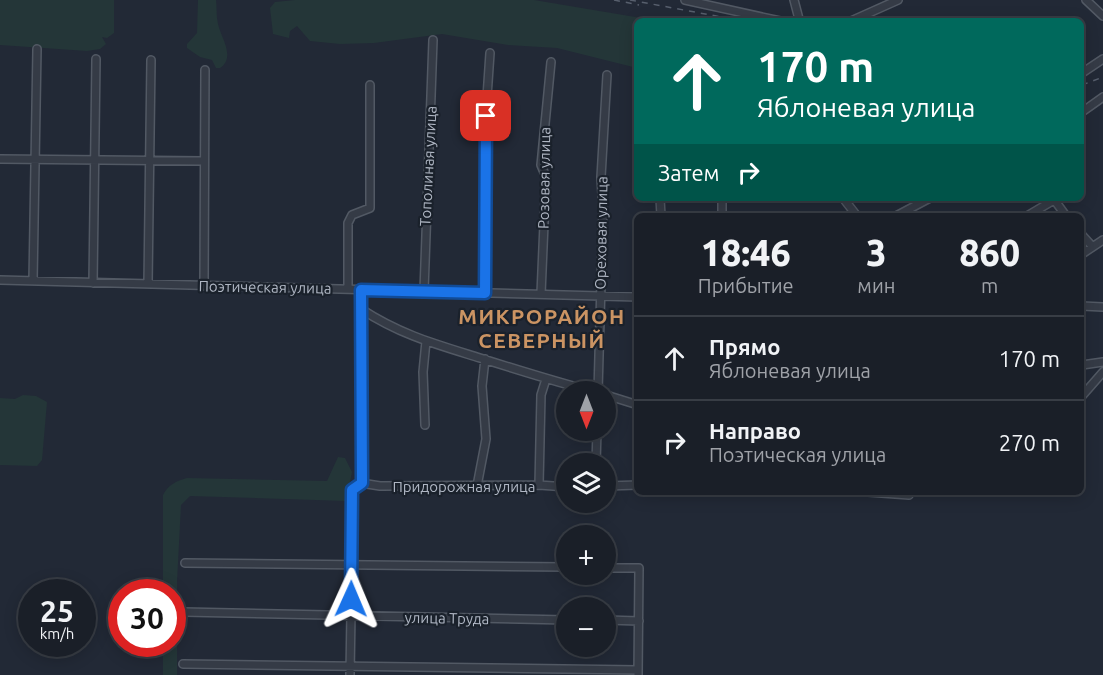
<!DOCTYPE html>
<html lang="ru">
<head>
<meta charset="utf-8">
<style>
	body { margin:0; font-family:Ubuntu,sans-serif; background:#232730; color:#f1f3f6; height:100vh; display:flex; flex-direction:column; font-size:22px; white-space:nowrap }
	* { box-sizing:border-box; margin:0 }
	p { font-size:20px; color:#9fa2a8 }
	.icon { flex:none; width:33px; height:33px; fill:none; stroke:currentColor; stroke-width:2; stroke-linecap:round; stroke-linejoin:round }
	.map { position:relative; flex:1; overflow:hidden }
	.panel { position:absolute; left:634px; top:213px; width:450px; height:282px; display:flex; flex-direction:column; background:#1a1f28; border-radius:9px; box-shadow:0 3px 15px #0003,0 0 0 2px #383d45 }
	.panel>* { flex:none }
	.banner { position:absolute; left:634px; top:18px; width:450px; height:183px; border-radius:9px; box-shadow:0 3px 15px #0003,0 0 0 2px #383d45; background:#00695c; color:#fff; overflow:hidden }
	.needle { width:39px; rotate:180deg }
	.tools { position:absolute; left:556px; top:381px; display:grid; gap:12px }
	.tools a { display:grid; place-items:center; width:60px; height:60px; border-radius:50%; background:#1a1f28; box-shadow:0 3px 15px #0003,0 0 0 2px #383d45; font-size:30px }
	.speed { position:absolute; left:18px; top:579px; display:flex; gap:12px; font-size:30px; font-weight:700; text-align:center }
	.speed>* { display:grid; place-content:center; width:78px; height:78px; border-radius:50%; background:#1a1f28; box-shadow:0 3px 15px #0003,0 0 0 2px #383d45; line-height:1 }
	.speed small { font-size:15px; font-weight:400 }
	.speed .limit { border:9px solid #d22; background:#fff; color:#111 }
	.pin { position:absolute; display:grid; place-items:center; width:51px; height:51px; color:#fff; margin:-26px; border-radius:12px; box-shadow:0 3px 9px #0006 }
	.me { position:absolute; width:66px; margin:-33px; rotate:1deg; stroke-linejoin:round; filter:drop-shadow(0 0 4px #0008) }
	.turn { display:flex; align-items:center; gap:21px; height:126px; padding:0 24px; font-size:27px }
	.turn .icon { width:78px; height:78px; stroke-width:2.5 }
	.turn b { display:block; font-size:42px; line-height:51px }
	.then { display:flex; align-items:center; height:57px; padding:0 24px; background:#0003; gap:12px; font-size:22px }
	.eta { display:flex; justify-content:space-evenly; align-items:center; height:102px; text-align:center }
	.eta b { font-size:36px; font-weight:800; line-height:42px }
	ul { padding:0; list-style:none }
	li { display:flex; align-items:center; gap:18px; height:84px; padding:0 24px; border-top:2px solid #383d45 }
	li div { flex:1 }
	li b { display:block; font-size:22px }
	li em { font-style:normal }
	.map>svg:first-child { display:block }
</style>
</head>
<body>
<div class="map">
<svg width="1103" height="675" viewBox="0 0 1103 675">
	<rect width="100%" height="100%" fill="#222936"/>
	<!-- green -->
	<path fill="#243638" d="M0 0H114V33L107 38 102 37 106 44 100 49 87 51 0 45Z
		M198 0H216C217 8 216 16 218 24 221 38 236 57 220 68H216L212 60 200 57 187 48V44L197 33Z
		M295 0H534L659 21H638L637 68 557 48 508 45 442 34 374 43 340 44 310 41 297 26 290 31 289 38 273 34 270 8 275 2Z
		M23 395 36 396 47 402 42 460 37 466 0 465V398L15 399Z
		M338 457 345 458 352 472 346 501 190 496 181 505 177 582V675H163V644H172V592H163V495C168 485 176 481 187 478L327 481Z"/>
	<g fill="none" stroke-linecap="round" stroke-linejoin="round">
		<defs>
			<path id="minor" d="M685 0 780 21
				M794 0 799 19
				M1086 0 1103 16
				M793 21 799 19 805 21
				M851 21 898 0
				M1082 73 1103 59
				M1082 112 1103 97
				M0 159 204 161
				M660 198 661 216
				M843 198 857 216
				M1053 198 1066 216
				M722 216V198
				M896 216 930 198
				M1027 216 1054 200
				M1082 235 1092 246
				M1082 254 1103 240
				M0 280 638 297
				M33 281 37 49
				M93 283 96 59
				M148 284 151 60
				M204 286 205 70
				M348 289V223L352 215 370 208V85
				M361 290V483
				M424 291 433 40
				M485 293 487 97 490 53
				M541 294 546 177 541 165 551 62
				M1082 306 1103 307
				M361 309C401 335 435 344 480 358 518 370 556 382 595 392
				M1082 365 1103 362
				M598 392 603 211 601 177 607 75
				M606 395 638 405
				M1082 396 1103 372
				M425 425 423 372 426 341
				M596 464 597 430
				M361 483 380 486 539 485 567 487
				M539 485 541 395 546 379
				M477 486 486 439 482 386 485 359
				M606 486 638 485
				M868 492 909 495
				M185 563 567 567
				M606 568H639L638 675
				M184 612 567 620
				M606 620 639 621
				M183 664 638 670
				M350 675 353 490 361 483"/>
		</defs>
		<!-- minor casing -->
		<use href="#minor" stroke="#525964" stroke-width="10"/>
		<!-- minor -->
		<use href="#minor" stroke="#353b46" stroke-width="7"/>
		<!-- rail -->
		<path stroke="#575f6d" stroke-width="1.5" stroke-dasharray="6 6" stroke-linecap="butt" d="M614 0 639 5
			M630 0 743 21
			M1082 85 1103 77"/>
	</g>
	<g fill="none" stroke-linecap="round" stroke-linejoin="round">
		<defs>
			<path id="route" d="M351 599 352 490 362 483 361 290 485 293 486 116"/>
		</defs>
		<!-- route casing -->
		<use href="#route" stroke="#114b97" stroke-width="15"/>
		<!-- route -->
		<use href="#route" stroke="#1a73e8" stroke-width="10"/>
	</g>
	<g text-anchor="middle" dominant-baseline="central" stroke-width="4.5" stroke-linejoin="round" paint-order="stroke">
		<!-- street labels -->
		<g font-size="15" fill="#afb6c3" stroke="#1a212b">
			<text transform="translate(428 166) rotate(-87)">Тополиная улица</text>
			<text transform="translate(544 178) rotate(-89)">Розовая улица</text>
			<text transform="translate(601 233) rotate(-89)">Ореховая улица</text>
			<text transform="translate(265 287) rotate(1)">Поэтическая улица</text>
			<text x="464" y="486">Придорожная улица</text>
			<text transform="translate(447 618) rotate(1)">улица Труда</text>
		</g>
		<!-- district labels -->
		<g font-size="21" font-weight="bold" letter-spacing="1.5" fill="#cb9463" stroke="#1a212b">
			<text x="542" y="316">МИКРОРАЙОН<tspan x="542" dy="24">СЕВЕРНЫЙ</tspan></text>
		</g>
	</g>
</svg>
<div class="tools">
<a><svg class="needle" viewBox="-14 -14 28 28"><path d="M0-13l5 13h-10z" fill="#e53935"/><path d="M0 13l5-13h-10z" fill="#9fa2a8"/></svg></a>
<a><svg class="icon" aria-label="layers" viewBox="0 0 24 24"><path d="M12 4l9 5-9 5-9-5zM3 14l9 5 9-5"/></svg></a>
<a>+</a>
<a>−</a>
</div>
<div class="speed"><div>25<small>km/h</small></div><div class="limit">30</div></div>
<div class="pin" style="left:486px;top:116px;background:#d93025"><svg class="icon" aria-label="arrive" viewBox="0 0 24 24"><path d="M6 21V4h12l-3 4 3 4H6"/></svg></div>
<svg class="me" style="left:351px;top:599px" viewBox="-20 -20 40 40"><path d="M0-17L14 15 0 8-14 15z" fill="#1a73e8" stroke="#fff" stroke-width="4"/></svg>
<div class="banner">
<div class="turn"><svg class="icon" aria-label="ahead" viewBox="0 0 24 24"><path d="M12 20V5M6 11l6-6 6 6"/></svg><div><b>170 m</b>Яблоневая улица</div></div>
<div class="then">Затем<svg class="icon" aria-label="right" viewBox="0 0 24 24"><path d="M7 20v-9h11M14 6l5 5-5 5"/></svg></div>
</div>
<section class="panel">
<div class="eta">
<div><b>18:46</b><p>Прибытие</p></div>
<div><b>3</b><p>мин</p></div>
<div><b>860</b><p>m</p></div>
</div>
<ul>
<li><svg class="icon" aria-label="ahead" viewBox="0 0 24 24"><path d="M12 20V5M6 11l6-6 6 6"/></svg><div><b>Прямо</b><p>Яблоневая улица</p></div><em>170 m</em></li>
<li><svg class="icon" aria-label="right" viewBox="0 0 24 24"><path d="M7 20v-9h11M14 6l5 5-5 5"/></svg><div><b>Направо</b><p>Поэтическая улица</p></div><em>270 m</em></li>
</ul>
</section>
</div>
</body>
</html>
